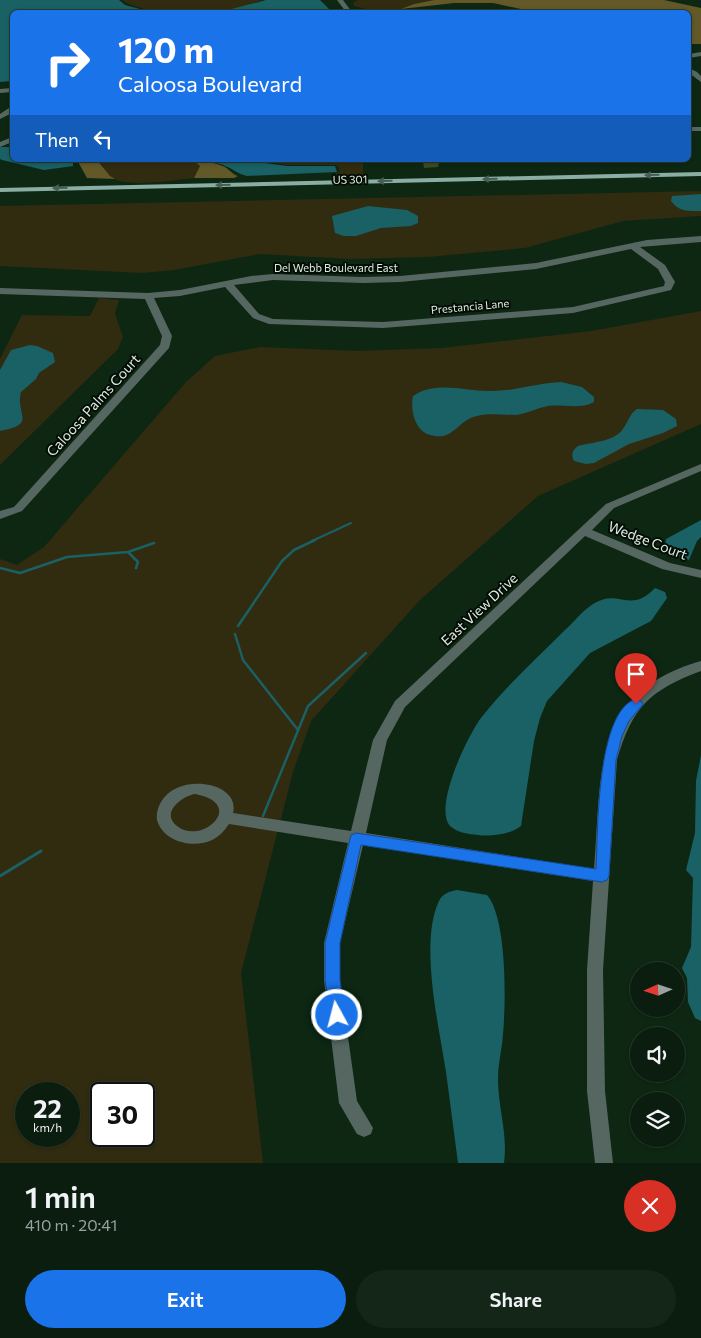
<!DOCTYPE html>
<html lang="en">
<head>
<meta charset="utf-8">
<style>
	body { margin:0; font-family:Commissioner,sans-serif; background:#132617; color:#f1f3f6; height:100vh; display:flex; flex-direction:column; font-size:19px; white-space:nowrap }
	* { box-sizing:border-box; margin:0 }
	p { font-size:16px; color:#99a29e }
	.icon { flex:none; width:28px; height:28px; fill:none; stroke:currentColor; stroke-width:2; stroke-linecap:round; stroke-linejoin:round }
	.map { position:relative; height:1163px; overflow:hidden }
	.side { display:flex; flex-direction:column; background:#0a1d0e; flex:1 }
	.side>* { flex:none }
	.guide { position:absolute; left:10px; top:10px; width:681px; height:152px; border-radius:8px; box-shadow:0 1px 4px #0004,0 0 0 1px #2a3b2e; background:#1a73e8; color:#fff; overflow:hidden }
	.needle { width:32px; rotate:267deg }
	.buttons { position:absolute; left:630px; top:962px; display:grid; gap:10px }
	.buttons a { display:grid; place-items:center; width:55px; height:55px; border-radius:50%; background:#0a1d0e; box-shadow:0 1px 4px #0004,0 0 0 1px #2a3b2e; font-size:25px }
	.speed { position:absolute; left:15px; top:1082px; display:flex; gap:10px; font-size:25px; font-weight:700; text-align:center }
	.speed>* { display:grid; place-content:center; width:65px; height:65px; border-radius:50%; background:#0a1d0e; box-shadow:0 1px 4px #0004,0 0 0 1px #2a3b2e; line-height:1 }
	.speed small { font-size:12px; font-weight:400 }
	.speed .limit { border:2px solid #111; border-radius:8px; background:#fff; color:#111 }
	.pin { position:absolute; display:grid; place-items:center; width:42px; height:42px; color:#fff; margin:-51px -21px; border-radius:50% 50% 50% 0; rotate:-45deg; box-shadow:0 0 5px #0007 }
	.pin .icon { rotate:45deg }
	.me { position:absolute; width:55px; margin:-28px; rotate:353deg; stroke-linejoin:round; filter:drop-shadow(0 0 4px #0008) }
	.turn { display:flex; align-items:center; gap:18px; height:105px; padding:0 25px; font-size:22px }
	.turn .icon { width:65px; height:65px; stroke-width:2.5 }
	.turn b { display:block; font-size:35px; line-height:42px }
	.then { display:flex; align-items:center; height:48px; padding:0 25px; background:#0003; gap:10px; font-size:19px }
	.round { display:grid; place-items:center; flex:none; width:52px; height:52px; border-radius:26px; background:#132617 }
	.overview { display:flex; align-items:center; justify-content:space-between; height:85px; padding:0 25px }
	h1 { font-size:30px; font-weight:600; line-height:38px }
	.cta { display:flex; gap:10px; margin-top:auto; padding:10px 25px }
	.cta a { flex:1; height:58px; border-radius:30px; background:#1a73e8; color:#fff; font-size:20px; font-weight:600; line-height:58px; text-align:center }
	.cta a+a { background:#132617; color:#f1f3f6 }
	.map>svg:first-child { display:block }
</style>
</head>
<body>
<div class="map">
<svg width="701" height="1163" viewBox="0 0 701 1163">
	<rect width="100%" height="100%" fill="#0d2713"/>
	<!-- green -->
	<path fill="#312b10" fill-rule="evenodd" d="M122 0H263C248 4 233 10 217 12 194 16 141 14 122 0Z
		M357 0H434L414 4 402 9 369 10 354 6 353 3Z
		M97 160H193L200 166 194 178C176 180 128 188 112 178 106 174 103 165 97 160Z
		M250 160H363V177L334 178V174L340 172 339 168 336 165H288Z
		M701 191V216L623 221 525 248 428 257 350 259 260 254 174 270 142 273 0 266V206Z
		M99 298 119 300 115 314 123 337 118 349 0 465V359L22 315 90 316Z
		M701 311V424L538 496 420 600 311 721 293 772 241 973 263 1163H0V559L17 565 44 547 186 382 215 356 260 347 357 351 441 348 591 331ZM26 1094H69V1136H26ZM101 1094H144V1136H101Z"/>
	<!-- forest -->
	<path fill="#625828" d="M434 0H664L701 8V44H689V12H535L493 3H454L401 9 414 4Z
		M77 160H97L110 176 115 179 87 178Z
		M193 160C203 160 216 163 225 167 230 170 232 174 238 176L234 178H194L200 166Z"/>
	<!-- water -->
	<path fill="#196165" d="M0 0H119L125 5 151 12H12V81L0 82Z
		M266 0H320L332 12H220Z
		M0 147H12V160H73V166L44 170 2 160 0 159Z
		M210 160H244L287 166H335L337 172 247 176C237 174 234 169 225 166 220 163 215 164 210 160Z
		M701 194V211C688 211 679 212 671 201L672 196Z
		M368 206 407 210 418 216V223L411 226 381 228 356 236H344L335 233 332 216Z
		M30 345 37 346 53 353 55 362 39 373 36 379 21 392C15 415 38 424 0 431V370L11 350Z
		M561 382 582 387 594 397V402C579 410 564 404 548 406 537 408 526 414 515 415 502 415 490 413 477 416 457 420 454 442 430 435 415 431 410 410 413 396 437 380 465 392 492 391 515 391 537 383 561 382Z
		M637 409 663 410 676 419 677 426 663 433 629 444 594 463 586 464 574 461C571 455 572 450 578 446 592 442 614 442 623 429 628 422 630 413 637 409Z
		M701 520V537L697 541 689 560 676 555 665 547 666 539Z
		M655 588 665 592 667 598 651 621 590 653 547 701 540 718 534 741 521 826C511 834 491 837 478 835 468 834 458 833 450 826 433 807 468 735 481 718 506 686 537 658 565 630 575 621 586 606 599 601 621 591 631 613 655 588Z
		M701 755V1021L695 1018 688 1002 687 978 682 968 691 947 693 878 686 870 695 833 696 781Z
		M457 890 487 895C507 918 506 1002 503 1034 502 1049 498 1064 498 1079 498 1108 508 1134 504 1163H458C454 1133 450 1102 446 1072 439 1026 419 943 439 901 442 894 450 891 457 890Z"/>
	<g fill="none" stroke-linecap="round" stroke-linejoin="round">
		<!-- stream-far2 -->
		<path stroke="#196165" stroke-width="2" d="M312 541 351 523"/>
		<!-- stream-far1 -->
		<path stroke="#196165" stroke-width="2.5" d="M128 552 138 562 136 568
			M0 568 20 573 67 557 128 552 154 543
			M238 626 282 561 294 550 315 540
			M235 634 243 660 298 730
			M263 816 308 706 366 653"/>
		<!-- stream -->
		<path stroke="#196165" stroke-width="3" d="M0 876 41 851"/>
		<!-- minor -->
		<path fill="#566762" fill-rule="evenodd" d="M337 0H343L352 12H346Z
			M466 10 481 12H463Z
			M701 52V56L689 58V54Z
			M689 68 697 72 701 76V82L689 73Z
			M12 88V92L0 93V89Z
			M9 108H12V113L0 119V114Z
			M689 127H701V131H689Z
			M12 137V142L0 147V142Z
			M701 236V242L640 247 665 265 675 282 671 290 573 313 383 328 269 324 253 318 225 287 180 296 154 298 172 336 169 348 22 511 0 519V511L14 507 160 345 162 336 145 299 0 294V288L148 293 180 290 251 276 273 274 363 277 400 276 536 263 647 240ZM631 249 658 269 665 282 664 286 573 307 383 322 273 319 259 314 234 285 273 280 363 283 400 282 536 269Z
			M701 464V471L614 508 592 530 670 563 701 570V578L662 569 585 536 405 707 387 740 366 833 594 869C602 774 590 693 701 661V671C650 690 632 707 617 760L603 970 605 1091 613 1163H595L587 1091V970L593 881 363 845 340 943V980L357 1101 373 1128 371 1134 364 1137 357 1134 339 1103 324 980V943L348 843 229 824C224 831 220 836 212 840 194 849 163 842 157 820 156 814 158 807 161 802 177 772 241 781 233 813L351 831 373 740 395 701 606 504ZM195 794C248 804 201 846 177 826 160 813 182 796 195 794Z"/>
		<!-- major -->
		<path fill="#8baea4" fill-rule="evenodd" d="M701 172V176L0 192V188Z"/>
	</g>
	<!-- wall -->
	<path fill="#3d4a20" d="M412 160H448V162H439L438 167 424 168 423 162 413 163Z"/>
	<!-- one-way arrows -->
	<defs><path id="oneway-solid" d="M-6-.8H1V-3.2L6.5 0L1 3.2V.8H-6Z" transform="scale(1.25)"/></defs>
	<g fill="#485e54">
		<use href="#oneway-solid" transform="translate(652 175) rotate(179)"/>
		<use href="#oneway-solid" transform="translate(490 179) rotate(179)"/>
		<use href="#oneway-solid" transform="translate(385 181) rotate(179)"/>
		<use href="#oneway-solid" transform="translate(223 185) rotate(179)"/>
		<use href="#oneway-solid" transform="translate(60 188) rotate(179)"/>
	</g>
	<!-- route -->
	<path fill="#1a73e8" stroke="#114b97" d="M636 699 641 701 643 704 629 721 622 736 616 760 609 876 607 880 602 882 361 845 340 943V980L345 1015 342 1020 337 1022 331 1020 325 980V943L351 835 356 833 596 869C598 834 596 711 636 699Z"/>
	<g text-anchor="middle" dominant-baseline="central" stroke-width="4" stroke-linejoin="round" paint-order="stroke">
		<!-- far-street labels -->
		<g font-size="11" fill="#dfeee1" stroke="#040d05">
			<text transform="translate(350 179) rotate(-1)">US 301</text>
			<text x="336" y="267">Del Webb Boulevard East</text>
			<text transform="translate(470 306) rotate(-5)">Prestancia Lane</text>
		</g>
		<!-- street labels -->
		<g font-size="14" fill="#dfeee1" stroke="#040d05">
			<text transform="translate(93 405) rotate(-48)">Caloosa Palms Court</text>
			<text transform="translate(648 540) rotate(21)">Wedge Court</text>
			<text transform="translate(479 609) rotate(-43)">East View Drive</text>
		</g>
	</g>
</svg>
<div class="buttons">
<a><svg class="needle" viewBox="-14 -14 28 28"><path d="M0-13l5 13h-10z" fill="#e53935"/><path d="M0 13l5-13h-10z" fill="#99a29e"/></svg></a>
<a><svg class="icon" aria-label="sound" viewBox="0 0 24 24"><path d="M4 9h4l5-4v14l-5-4H4zM17 9q2 3 0 6"/></svg></a>
<a><svg class="icon" aria-label="layers" viewBox="0 0 24 24"><path d="M12 4l9 5-9 5-9-5zM3 14l9 5 9-5"/></svg></a>
</div>
<div class="speed"><div>22<small>km/h</small></div><div class="limit">30</div></div>
<div class="pin" style="left:636px;top:704px;background:#d93025"><svg class="icon" aria-label="arrive" viewBox="0 0 24 24"><path d="M6 21V4h12l-3 4 3 4H6"/></svg></div>
<svg class="me" style="left:337px;top:1015px" viewBox="-20 -20 40 40"><circle r="17" fill="#1a73e8" stroke="#fff" stroke-width="3"/><path d="M0-11L8 9 0 5-8 9z" fill="#fff"/></svg>
<div class="guide">
<div class="turn"><svg class="icon" aria-label="right" viewBox="0 0 24 24"><path d="M7 20v-9h11M14 6l5 5-5 5"/></svg><div><b>120 m</b>Caloosa Boulevard</div></div>
<div class="then">Then<svg class="icon" aria-label="left" viewBox="0 0 24 24"><path d="M17 20v-9H6M10 6l-5 5 5 5"/></svg></div>
</div>
</div>
<section class="side">
<div class="overview"><div><h1>1 min</h1><p>410 m · 20:41</p></div><a class="round" style="background:#d93025;color:#fff"><svg class="icon" aria-label="close" viewBox="0 0 24 24"><path d="M6 6l12 12M18 6L6 18"/></svg></a></div>
<div class="cta"><a>Exit</a><a>Share</a></div>
</section>
</body>
</html>
